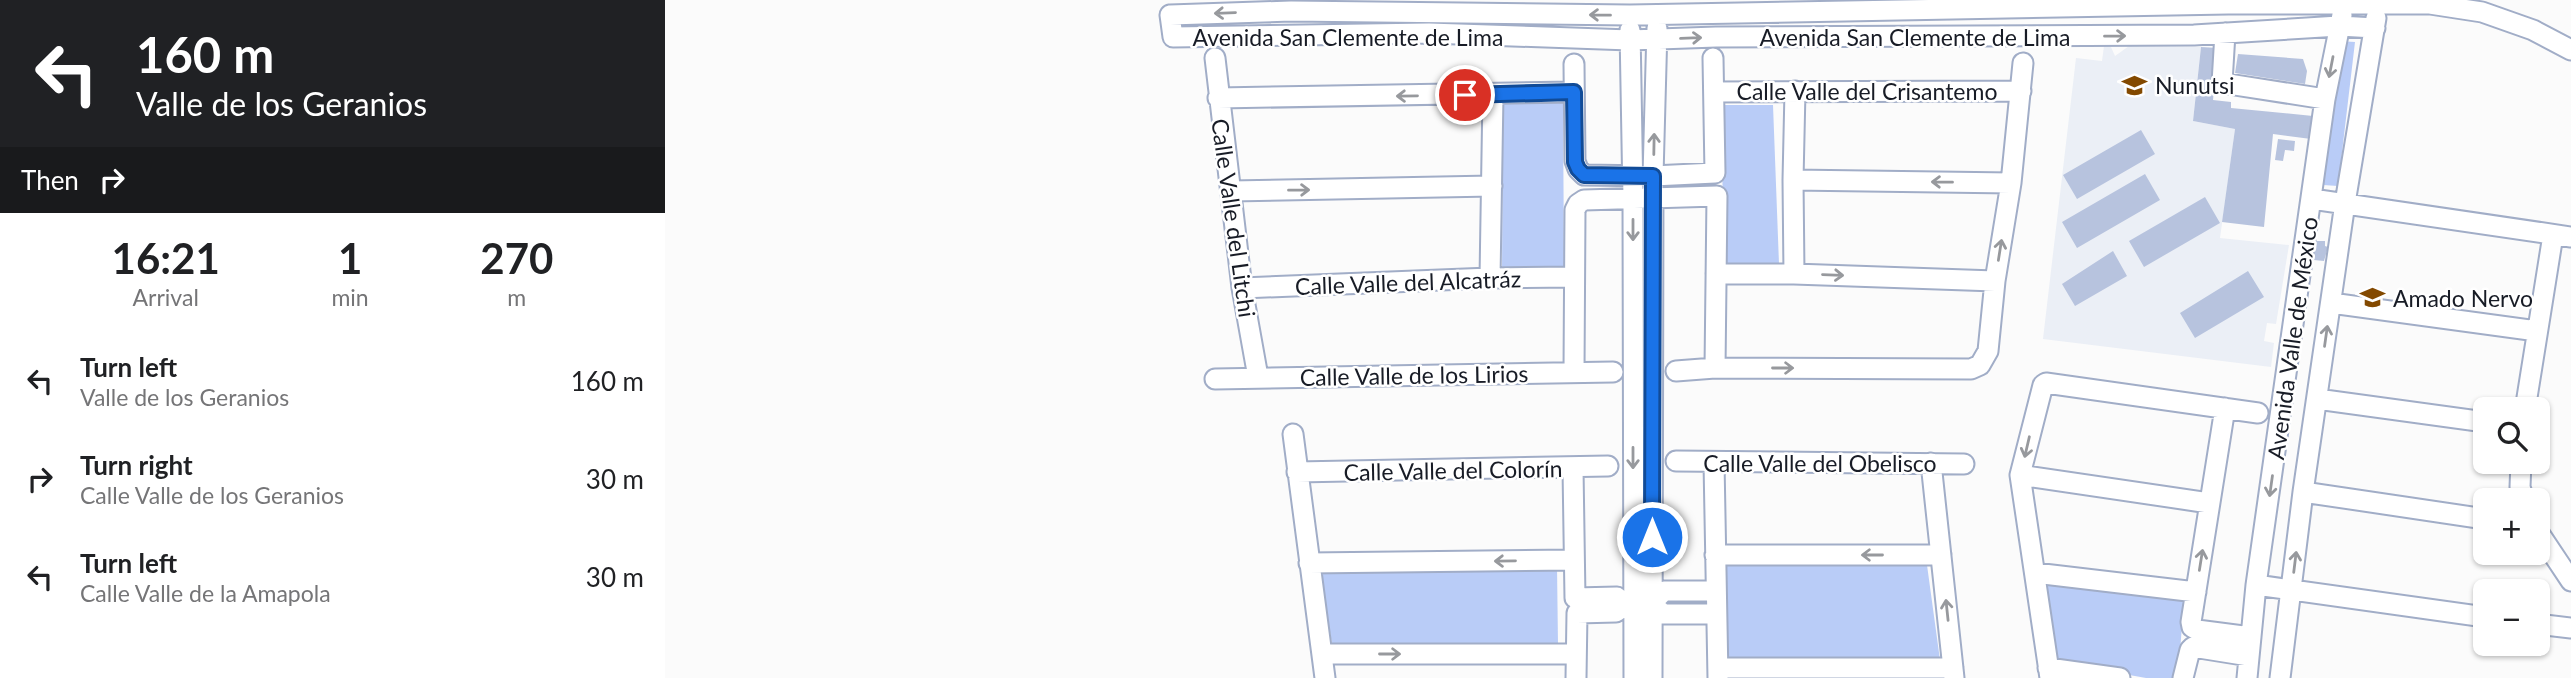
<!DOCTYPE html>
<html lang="en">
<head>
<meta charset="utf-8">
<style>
	body { margin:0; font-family:Lato,sans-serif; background:#f6f6f6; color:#202124; height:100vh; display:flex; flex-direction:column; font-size:26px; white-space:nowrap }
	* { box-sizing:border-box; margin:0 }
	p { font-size:23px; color:#757577 }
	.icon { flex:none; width:38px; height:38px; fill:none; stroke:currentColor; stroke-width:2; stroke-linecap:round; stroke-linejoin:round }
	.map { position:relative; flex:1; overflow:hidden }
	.details { display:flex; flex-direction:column; background:#fff; width:665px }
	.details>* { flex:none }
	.guide { background:#202124; color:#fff; overflow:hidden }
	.controls { position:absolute; left:1808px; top:397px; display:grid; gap:14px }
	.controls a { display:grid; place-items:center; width:77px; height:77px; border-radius:10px; background:#fff; box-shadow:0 2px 5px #0004; font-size:35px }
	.pin { position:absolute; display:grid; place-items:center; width:60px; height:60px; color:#fff; margin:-30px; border:4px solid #fff; border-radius:50%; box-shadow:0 2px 7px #0007 }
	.me { position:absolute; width:77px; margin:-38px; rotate:0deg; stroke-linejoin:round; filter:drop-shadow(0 0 5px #0008) }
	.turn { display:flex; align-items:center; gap:24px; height:147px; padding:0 21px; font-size:32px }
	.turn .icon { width:91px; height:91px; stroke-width:2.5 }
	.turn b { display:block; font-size:49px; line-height:60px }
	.then { display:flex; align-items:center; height:66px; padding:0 21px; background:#0003; gap:14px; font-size:26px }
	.eta { display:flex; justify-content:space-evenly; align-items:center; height:119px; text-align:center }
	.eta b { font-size:42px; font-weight:700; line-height:49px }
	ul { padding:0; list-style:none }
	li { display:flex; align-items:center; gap:21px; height:98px; padding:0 21px }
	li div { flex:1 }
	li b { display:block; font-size:26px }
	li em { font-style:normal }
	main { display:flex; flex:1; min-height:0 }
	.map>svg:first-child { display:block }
</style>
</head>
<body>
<main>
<section class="details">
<div class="guide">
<div class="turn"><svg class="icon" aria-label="left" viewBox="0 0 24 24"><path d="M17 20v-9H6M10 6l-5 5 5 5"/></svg><div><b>160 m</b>Valle de los Geranios</div></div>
<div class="then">Then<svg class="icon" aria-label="right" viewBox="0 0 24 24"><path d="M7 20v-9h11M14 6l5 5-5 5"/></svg></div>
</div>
<div class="eta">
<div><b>16:21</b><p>Arrival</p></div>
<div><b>1</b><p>min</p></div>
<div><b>270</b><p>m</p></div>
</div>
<ul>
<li><svg class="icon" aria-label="left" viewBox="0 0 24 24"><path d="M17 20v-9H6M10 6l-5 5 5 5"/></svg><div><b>Turn left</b><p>Valle de los Geranios</p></div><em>160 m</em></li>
<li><svg class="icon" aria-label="right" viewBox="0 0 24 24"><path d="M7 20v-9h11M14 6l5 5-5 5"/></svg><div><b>Turn right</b><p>Calle Valle de los Geranios</p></div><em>30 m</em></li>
<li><svg class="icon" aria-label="left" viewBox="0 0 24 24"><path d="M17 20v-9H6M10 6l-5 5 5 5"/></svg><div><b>Turn left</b><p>Calle Valle de la Amapola</p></div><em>30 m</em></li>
</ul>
</section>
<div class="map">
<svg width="1906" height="678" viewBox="0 0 1906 678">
	<rect width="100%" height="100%" fill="#fbfbfb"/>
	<!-- built -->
	<path fill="#ebeff6" d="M1439 46 1446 47 1450 56 1464 46 1536 47 1528 121 1570 129 1555 238 1624 245 1611 324 1602 323 1599 341 1609 343 1606 367 1378 339 1411 58 1437 61Z"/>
	<!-- green -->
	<path fill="#b9ccf7" d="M1674 41 1690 42 1673 186 1658 185Z
		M838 103H898L899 268 837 270Z
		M1056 105H1108L1114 264 1059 265Z
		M1059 561 1262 565 1275 660H1058Z
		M892 566 893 645 667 644 654 569Z
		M1379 585 1519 599 1513 678H1481L1387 661Z"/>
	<!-- building -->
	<path fill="#b7c3de" d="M1536 47 1553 48 1548 100 1566 102V108L1648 116 1646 139 1608 134 1599 227 1557 222 1570 129 1528 121Z
		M1573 54 1638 59 1642 71 1640 84 1570 73Z
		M1476 130 1490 154 1412 199 1398 175Z
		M1613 139 1630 141 1629 151 1620 150 1618 161 1610 160Z
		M1480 174 1495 200 1412 248 1397 222Z
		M1540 197 1555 223 1479 267 1464 241Z
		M1651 241H1660V246L1663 247 1659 261 1649 260Z
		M1448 251 1462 276 1410 306 1397 284Z
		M1583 271 1599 297 1530 338 1515 313Z"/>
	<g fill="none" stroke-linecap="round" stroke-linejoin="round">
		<defs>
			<path id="minor" d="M1710 28 1674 26 1529 35 1051 37 965 40 764 33 508 37 505 15 626 11 965 15 1563 4H1765L1817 12 1868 30 1906 50
				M965 30 968 198 969 678
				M1560 33 1557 83 1660 99
				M550 58 577 288 593 377
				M909 64 910 161 913 169 919 175 988 176 1050 173 1048 58
				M1049 92 1356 91
				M553 98 909 92
				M1128 180 1346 183
				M566 191 827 186
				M1647 199 1906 237
				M1051 274H1129L1330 281
				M1129 274 1128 180 1130 91
				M825 278 828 94
				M577 288 825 278 909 277
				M1666 303 1872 331
				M1011 371 1050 368 1306 369 1315 365 1323 351 1330 281 1346 183 1358 63
				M909 372 910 210 913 204 919 200 1052 196 1050 368
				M550 379 948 372
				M1652 399 1820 422
				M1560 408 1526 622 1527 627 1532 630 1586 637
				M1860 410 1888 235
				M628 434 660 678
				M1011 461 1299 464
				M1049 462 1053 678
				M1856 462 1855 487 1859 500
				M1266 463 1289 678
				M908 468 910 598 952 597 961 605
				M632 472 943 466
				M1355 475 1544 503
				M1638 492 1820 519
				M1872 530 1906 581
				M1050 555H1276
				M644 563 908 560
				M1370 573 1531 592
				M1591 585 1820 617
				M987 603 998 614H1051
				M987 603 999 591H1050
				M1872 624 1906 628
				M657 654H911
				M1053 668H1288
				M1383 668 1455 678
				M911 678 912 613 951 612 961 605 973 603
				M987 678 988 176 992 28
				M1385 678 1355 475 1378 385 1381 383 1593 413
				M1518 678 1525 650 1528 647 1584 656
				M1582 678 1591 585 1660 99 1677 15
				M1615 678 1638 492 1680 203 1711 18"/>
		</defs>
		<!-- minor casing -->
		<use href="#minor" stroke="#a1adc7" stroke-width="23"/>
		<!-- minor -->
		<use href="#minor" stroke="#fff" stroke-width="19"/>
	</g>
	<!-- one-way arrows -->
	<defs><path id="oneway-shaft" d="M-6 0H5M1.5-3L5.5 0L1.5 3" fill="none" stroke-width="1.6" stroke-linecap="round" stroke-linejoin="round" transform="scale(1.75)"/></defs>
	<g stroke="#97999d">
		<use href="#oneway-shaft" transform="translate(560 13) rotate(178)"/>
		<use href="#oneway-shaft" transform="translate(935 15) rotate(-179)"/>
		<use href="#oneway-shaft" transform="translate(1450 36) rotate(-1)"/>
		<use href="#oneway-shaft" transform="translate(1026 38) rotate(-2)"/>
		<use href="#oneway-shaft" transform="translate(1666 67) rotate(101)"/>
		<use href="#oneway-shaft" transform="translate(742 96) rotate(179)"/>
		<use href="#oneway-shaft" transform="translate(989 144) rotate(-89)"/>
		<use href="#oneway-shaft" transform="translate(1277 182) rotate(-179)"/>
		<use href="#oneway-shaft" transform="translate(634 190) rotate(-1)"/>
		<use href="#oneway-shaft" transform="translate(968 230) rotate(90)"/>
		<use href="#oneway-shaft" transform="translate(1335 250) rotate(-81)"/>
		<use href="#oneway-shaft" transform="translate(1168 275) rotate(2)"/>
		<use href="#oneway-shaft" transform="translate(1661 336) rotate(-82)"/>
		<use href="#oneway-shaft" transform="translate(1118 368)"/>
		<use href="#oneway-shaft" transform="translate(1362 447) rotate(103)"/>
		<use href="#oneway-shaft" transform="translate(968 458) rotate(90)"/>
		<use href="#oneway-shaft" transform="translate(1606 486) rotate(98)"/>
		<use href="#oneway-shaft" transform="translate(1207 555) rotate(-180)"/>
		<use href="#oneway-shaft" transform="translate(1536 560) rotate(-81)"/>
		<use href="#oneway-shaft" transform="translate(840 561) rotate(179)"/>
		<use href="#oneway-shaft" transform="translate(1630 562) rotate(-83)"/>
		<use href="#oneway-shaft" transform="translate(1282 610) rotate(-96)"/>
		<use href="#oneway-shaft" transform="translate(725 654)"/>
	</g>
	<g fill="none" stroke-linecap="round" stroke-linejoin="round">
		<defs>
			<path id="route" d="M800 95 909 92 910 162 913 169 919 175 988 176 987 537"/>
		</defs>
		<!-- route casing -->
		<use href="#route" stroke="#114b97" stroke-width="18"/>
		<!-- route -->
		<use href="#route" stroke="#1a73e8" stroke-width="12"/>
	</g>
	<!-- icons -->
	<defs>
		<symbol id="school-bare" viewBox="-9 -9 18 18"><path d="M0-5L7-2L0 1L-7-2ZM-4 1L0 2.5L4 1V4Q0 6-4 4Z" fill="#834900" stroke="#fff" stroke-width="2.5" paint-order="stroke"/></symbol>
	</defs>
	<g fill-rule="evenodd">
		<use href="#school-bare" x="1452" y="68" width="35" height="35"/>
		<use href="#school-bare" x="1690" y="280" width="35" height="35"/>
	</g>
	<g text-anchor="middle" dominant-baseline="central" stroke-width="5" stroke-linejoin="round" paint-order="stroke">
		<!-- street labels -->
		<g font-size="23" fill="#181c26" stroke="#fff">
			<text x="683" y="37">Avenida San Clemente de Lima</text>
			<text x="1250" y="37">Avenida San Clemente de Lima</text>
			<text x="1202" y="91">Calle Valle del Crisantemo</text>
			<text transform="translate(569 218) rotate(82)">Calle Valle del Litchi</text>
			<text transform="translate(743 282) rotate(-2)">Calle Valle del Alcatráz</text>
			<text transform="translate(1627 338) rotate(-82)">Avenida Valle de México</text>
			<text transform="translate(749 375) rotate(-1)">Calle Valle de los Lirios</text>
			<text x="1155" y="463">Calle Valle del Obelisco</text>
			<text transform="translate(788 470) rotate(-1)">Calle Valle del Colorín</text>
		</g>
		<!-- poi labels -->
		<g font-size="23" fill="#181c26" stroke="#fff" text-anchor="start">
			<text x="1490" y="85">Nunutsi</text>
			<text x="1728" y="298">Amado Nervo</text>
		</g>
	</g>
</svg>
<div class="controls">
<a><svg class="icon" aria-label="search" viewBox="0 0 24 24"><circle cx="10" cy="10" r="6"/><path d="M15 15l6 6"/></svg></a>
<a>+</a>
<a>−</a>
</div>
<div class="pin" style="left:800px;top:95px;background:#d93025"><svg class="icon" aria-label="arrive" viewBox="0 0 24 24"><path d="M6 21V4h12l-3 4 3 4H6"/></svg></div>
<svg class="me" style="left:987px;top:537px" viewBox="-20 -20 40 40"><circle r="17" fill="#1a73e8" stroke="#fff" stroke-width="3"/><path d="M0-11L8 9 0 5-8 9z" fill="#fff"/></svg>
</div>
</main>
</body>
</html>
